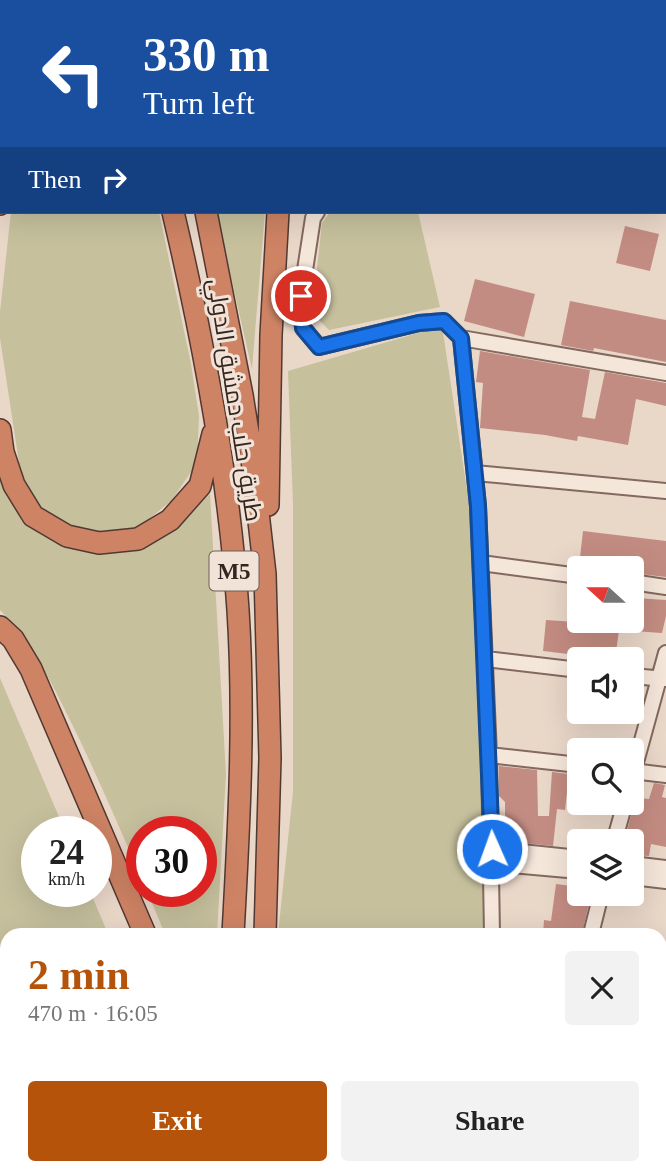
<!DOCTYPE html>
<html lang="en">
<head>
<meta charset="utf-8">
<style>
	body { margin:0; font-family:"Times New Roman",Cairo,serif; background:#f2f2f2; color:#222; height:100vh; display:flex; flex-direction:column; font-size:26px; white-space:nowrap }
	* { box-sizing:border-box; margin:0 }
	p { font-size:23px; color:#767676 }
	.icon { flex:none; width:38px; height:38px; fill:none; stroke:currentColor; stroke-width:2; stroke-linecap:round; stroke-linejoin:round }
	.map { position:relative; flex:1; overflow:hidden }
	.panel { position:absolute; left:0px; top:928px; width:667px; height:247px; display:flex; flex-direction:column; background:#fff; border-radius:21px 21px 0 0; box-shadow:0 7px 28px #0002 }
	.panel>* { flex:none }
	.guide { position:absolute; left:0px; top:0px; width:667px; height:214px; box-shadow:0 7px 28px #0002; background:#1a4fa0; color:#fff; overflow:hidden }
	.needle { width:46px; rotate:291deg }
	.buttons { position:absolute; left:567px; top:556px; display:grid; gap:14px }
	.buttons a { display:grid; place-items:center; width:77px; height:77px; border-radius:7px; background:#fff; box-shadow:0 7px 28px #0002; font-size:35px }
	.speed { position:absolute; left:21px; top:816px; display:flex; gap:14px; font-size:35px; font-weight:700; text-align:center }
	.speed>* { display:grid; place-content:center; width:91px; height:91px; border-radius:50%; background:#fff; box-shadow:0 7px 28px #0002; line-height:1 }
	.speed small { font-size:18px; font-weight:400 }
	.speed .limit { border:10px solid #d22; background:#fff; color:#111 }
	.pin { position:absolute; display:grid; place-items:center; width:60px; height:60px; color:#fff; margin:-30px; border:4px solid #fff; border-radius:50%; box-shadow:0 2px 7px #0007 }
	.me { position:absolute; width:77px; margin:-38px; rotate:358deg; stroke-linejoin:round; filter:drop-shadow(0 0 5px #0008) }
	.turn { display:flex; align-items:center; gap:24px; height:147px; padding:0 28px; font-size:32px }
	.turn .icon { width:91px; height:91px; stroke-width:2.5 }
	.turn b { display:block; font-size:49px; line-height:60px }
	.then { display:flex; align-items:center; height:66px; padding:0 28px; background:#0003; gap:14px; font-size:26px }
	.round { display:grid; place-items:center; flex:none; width:74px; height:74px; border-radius:7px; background:#f2f2f2 }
	.overview { display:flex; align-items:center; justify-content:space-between; height:119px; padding:0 28px }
	h1 { font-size:42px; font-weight:600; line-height:52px; color:#b45309 }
	.cta { display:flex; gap:14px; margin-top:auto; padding:14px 28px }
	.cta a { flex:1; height:80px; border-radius:7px; background:#b45309; color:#fff; font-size:28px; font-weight:600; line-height:80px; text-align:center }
	.cta a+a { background:#f2f2f2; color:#222 }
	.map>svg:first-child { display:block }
</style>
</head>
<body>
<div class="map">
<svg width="666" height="1174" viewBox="0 0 666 1174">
	<rect width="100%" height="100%" fill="#e9d7c8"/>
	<!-- green -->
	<path fill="#c6c09d" d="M11 212H159L191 364 199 416 197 463 172 500 138 528 104 532 69 527 41 510 22 482 0 338V312Z
		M216 212H265L252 369Z
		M330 212H418L440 307 329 330 312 313 322 223Z
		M442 326 473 530 486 934H278L293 792V504L288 371Z
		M0 468 8 492 22 522 64 544 97 553 134 551 173 529 210 494 226 774 217 934H165L147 891H201V831H142V879C118 825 95 770 69 718 50 679 31 642 0 610Z
		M0 678 65 831H37V891H90L108 934H7V1167H145L144 1174H0Z
		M249 1167H446L444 1174H247Z"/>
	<!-- building -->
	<path fill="#c38c82" d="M625 226 659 234 650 271 616 263Z
		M475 279 535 294 524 337 464 321Z
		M570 301 666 320V362L594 348 593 351 561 345Z
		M480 351 590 370 582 417 595 419 605 372 666 383V406L636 399 628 445 578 436 577 441 545 435 480 428 483 383 476 382Z
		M583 531 666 541V577L632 573V569H586L579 566Z
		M636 598 666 600V616L662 633 619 630 615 660H584L585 656 543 651 546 620 590 623 633 621Z
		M499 766 537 770 538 816H549L552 772 569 774 565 810 557 809 553 846 505 841V802L499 796Z
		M654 783 665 785 662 797 666 798V847L651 844 649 856 632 855V842H624L634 804H638L640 798 649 799Z
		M556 884 579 887V894H591L582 934H543L544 920 551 921Z"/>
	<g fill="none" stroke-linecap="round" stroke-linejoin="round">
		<defs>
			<path id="minor" d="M350 2 351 0
				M665 64 666 65
				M317 212 313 218 301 296 303 328 319 347 419 323 444 321 461 338 478 506 489 755 492 934
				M461 338 666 373
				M475 473 666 491
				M481 563 579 576
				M632 582 666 587
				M486 659 579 670
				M632 676 665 679
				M489 755 579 765
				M632 771 666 775
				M632 777 666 653
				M614 842 625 803
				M492 849 579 858
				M490 863 579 871
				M632 864 666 868
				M632 877 666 881
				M591 934 601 894
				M660 975H666
				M660 1066H666
				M660 1154 666 1155
				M458 1174 459 1167
				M523 1174 524 1167"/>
			<path id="highway" d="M114 0 115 2
				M157 0 158 2
				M32 2 34 0
				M75 2 76 0
				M280 2 282 0
				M313 2V0
				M0 16H2
				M0 118 2 113
				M0 204 2 197
				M173 212C204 343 229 476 238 610 245 718 239 827 233 934
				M206 212 242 395 251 451 265 574 270 758 265 934
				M0 430 3 452 14 485 33 516 67 536 99 543 138 539 170 520 200 486 213 434
				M268 505 271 335 278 212
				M0 627 13 639 31 669 145 934
				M185 1167V1174
				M200 1174 202 1167
				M231 1174 232 1167"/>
		</defs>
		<!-- minor casing -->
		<use href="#minor" stroke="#83695f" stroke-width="18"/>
		<!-- highway casing -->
		<use href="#highway" stroke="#513933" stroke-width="24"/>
		<!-- minor -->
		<use href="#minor" stroke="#f5e6da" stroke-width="14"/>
		<!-- highway -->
		<use href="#highway" stroke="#ce8364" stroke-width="21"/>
	</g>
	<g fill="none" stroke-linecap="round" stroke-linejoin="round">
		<defs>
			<path id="route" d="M301 296 303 328 319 347 419 323 444 321 461 338 478 506 492 849"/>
		</defs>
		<!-- route casing -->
		<use href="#route" stroke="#114b97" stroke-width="18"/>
		<!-- route -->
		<use href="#route" stroke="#1a73e8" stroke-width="12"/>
	</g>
	<g text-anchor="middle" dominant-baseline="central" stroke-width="6" stroke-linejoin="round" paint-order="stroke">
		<!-- shield labels -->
		<rect fill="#f1e3d7" stroke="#6d5e58" stroke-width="2" x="209.5" y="551.5" width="49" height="39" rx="5"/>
		<g font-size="23" font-weight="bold" fill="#352521">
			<text x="234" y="571">M5</text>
		</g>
		<!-- street labels -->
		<g font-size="24" fill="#352521" stroke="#f1e3d7">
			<text transform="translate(235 400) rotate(81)">طريق حلب دمشق الدولي</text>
		</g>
	</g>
</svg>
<div class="buttons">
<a><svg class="needle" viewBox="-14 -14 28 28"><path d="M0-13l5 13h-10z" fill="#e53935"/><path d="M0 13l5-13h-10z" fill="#767676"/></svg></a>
<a><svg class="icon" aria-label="sound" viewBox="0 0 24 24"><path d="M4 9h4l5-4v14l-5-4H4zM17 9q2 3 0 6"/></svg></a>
<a><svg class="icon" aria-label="search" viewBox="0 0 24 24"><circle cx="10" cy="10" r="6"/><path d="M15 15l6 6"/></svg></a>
<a><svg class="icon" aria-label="layers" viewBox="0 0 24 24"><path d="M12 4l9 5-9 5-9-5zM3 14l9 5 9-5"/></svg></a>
</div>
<div class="speed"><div>24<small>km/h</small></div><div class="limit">30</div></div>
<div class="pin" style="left:301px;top:296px;background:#d93025"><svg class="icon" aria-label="arrive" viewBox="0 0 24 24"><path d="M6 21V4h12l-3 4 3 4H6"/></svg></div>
<svg class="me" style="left:492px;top:849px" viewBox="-20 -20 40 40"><circle r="17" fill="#1a73e8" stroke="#fff" stroke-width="3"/><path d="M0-11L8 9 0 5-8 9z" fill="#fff"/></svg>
<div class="guide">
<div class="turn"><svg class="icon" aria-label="left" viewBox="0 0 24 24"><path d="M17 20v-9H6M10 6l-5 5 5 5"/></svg><div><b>330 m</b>Turn left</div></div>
<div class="then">Then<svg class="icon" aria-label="right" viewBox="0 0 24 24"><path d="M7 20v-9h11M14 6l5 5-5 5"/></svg></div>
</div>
<section class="panel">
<div class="overview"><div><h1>2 min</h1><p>470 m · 16:05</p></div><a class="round"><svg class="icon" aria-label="close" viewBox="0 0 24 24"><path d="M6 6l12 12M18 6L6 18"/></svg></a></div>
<div class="cta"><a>Exit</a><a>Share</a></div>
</section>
</div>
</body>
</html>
